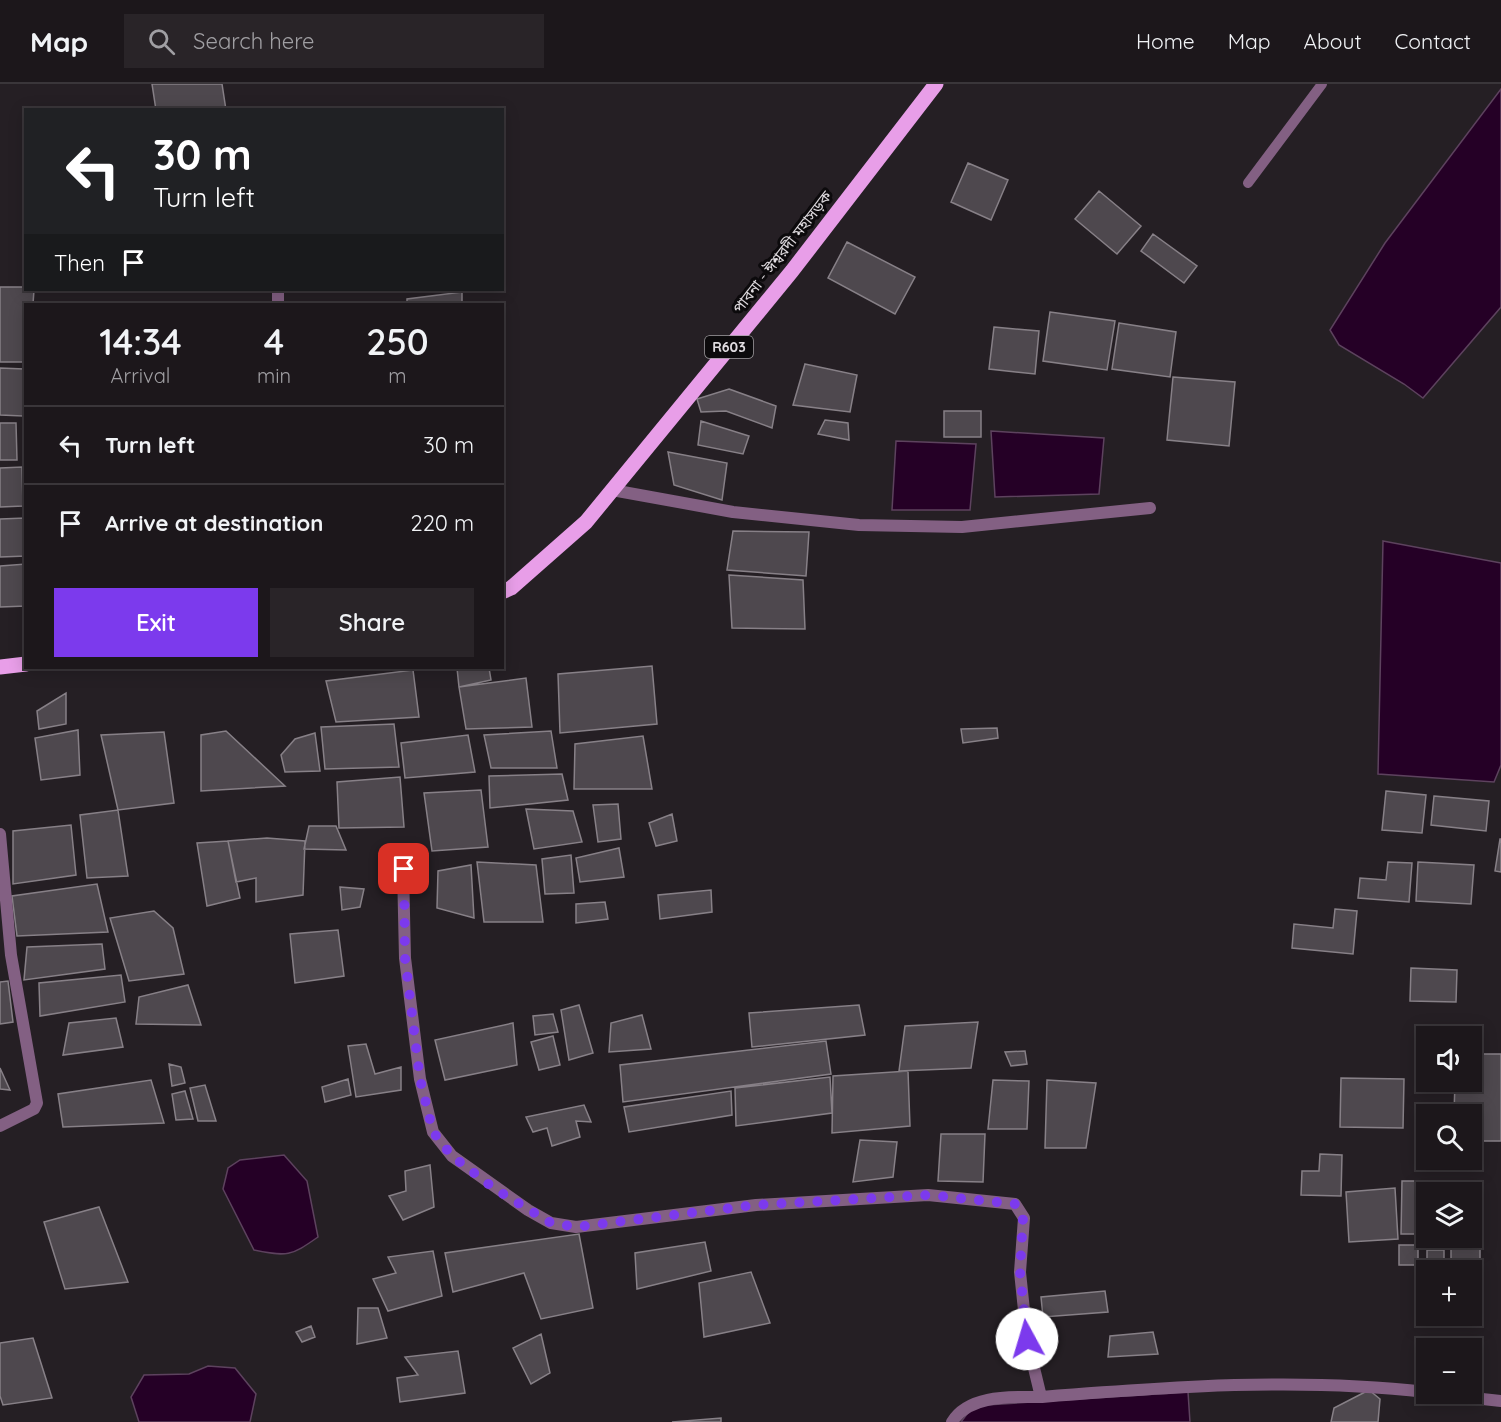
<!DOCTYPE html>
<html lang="en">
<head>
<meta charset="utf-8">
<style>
	body { margin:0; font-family:Quicksand,"Noto Sans Bengali",sans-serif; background:#292428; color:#f1f3f6; height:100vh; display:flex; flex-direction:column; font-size:22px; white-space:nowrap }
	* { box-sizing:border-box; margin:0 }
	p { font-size:20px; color:#a09fa3 }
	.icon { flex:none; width:33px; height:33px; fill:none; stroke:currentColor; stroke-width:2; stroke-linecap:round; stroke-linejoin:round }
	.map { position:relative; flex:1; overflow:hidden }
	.sheet { position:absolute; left:24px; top:219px; width:480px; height:366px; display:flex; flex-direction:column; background:#1c171b; border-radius:0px; box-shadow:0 3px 15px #0003,0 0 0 2px #3a363a }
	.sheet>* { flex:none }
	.hud { position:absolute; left:24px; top:24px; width:480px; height:183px; border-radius:0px; box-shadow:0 3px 15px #0003,0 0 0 2px #3a363a; background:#202124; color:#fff; overflow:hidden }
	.buttons { position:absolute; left:1416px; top:942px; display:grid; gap:12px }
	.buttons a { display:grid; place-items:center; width:66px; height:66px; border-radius:0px; background:#1c171b; box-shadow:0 3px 15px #0003,0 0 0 2px #3a363a; font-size:30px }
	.pin { position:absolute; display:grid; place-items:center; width:51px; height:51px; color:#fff; margin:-26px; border-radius:12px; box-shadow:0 3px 9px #0006 }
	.me { position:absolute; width:66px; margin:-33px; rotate:354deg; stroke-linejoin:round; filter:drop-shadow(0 0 4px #0008) }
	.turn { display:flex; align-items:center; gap:21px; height:126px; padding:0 30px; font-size:27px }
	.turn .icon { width:78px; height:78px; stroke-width:2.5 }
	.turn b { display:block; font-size:42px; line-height:51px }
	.then { display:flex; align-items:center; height:57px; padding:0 30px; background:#0003; gap:12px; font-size:22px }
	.eta { display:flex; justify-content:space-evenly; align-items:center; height:102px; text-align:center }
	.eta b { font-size:36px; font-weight:600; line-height:42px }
	.button { display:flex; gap:12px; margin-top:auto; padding:12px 30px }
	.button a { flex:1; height:69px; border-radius:0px; background:#7c3aed; color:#fff; font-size:24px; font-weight:600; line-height:69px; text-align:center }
	.button a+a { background:#292428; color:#f1f3f6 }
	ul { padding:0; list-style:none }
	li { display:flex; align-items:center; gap:18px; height:78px; padding:0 30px; border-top:2px solid #3a363a }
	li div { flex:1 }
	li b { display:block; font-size:22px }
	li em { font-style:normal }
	header { display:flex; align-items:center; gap:36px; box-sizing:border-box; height:84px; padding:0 30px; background:#1c171b; border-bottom:2px solid #3a363a }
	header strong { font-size:28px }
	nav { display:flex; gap:33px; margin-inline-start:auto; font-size:21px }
	.search { width:420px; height:54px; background:#292428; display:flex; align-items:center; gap:15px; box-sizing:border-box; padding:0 21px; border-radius:0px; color:#a09fa3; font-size:22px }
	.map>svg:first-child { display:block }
</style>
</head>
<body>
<header>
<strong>Map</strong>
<div class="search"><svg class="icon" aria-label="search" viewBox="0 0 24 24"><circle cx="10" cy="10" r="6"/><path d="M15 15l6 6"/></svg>Search here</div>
<nav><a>Home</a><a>Map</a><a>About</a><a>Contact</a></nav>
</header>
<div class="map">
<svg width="1501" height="1338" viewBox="0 0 1501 1338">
	<rect width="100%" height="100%" fill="#251f24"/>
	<!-- water -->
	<path fill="#250026" stroke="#5d425e" stroke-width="1.5" d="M1501 5V223L1423 314 1404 300 1339 261 1330 246 1385 159Z
		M991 347 1104 354 1099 410 995 413Z
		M896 357 976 360 970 426H892Z
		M1383 457 1501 479V681L1494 698 1378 690Z
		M284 1071 307 1097 318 1153C291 1172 287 1173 254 1166L223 1105 228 1084 240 1076Z
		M208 1282 235 1284 256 1310 250 1338H139L131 1313 144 1291 189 1290Z
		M1188 1308 1190 1338H961L970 1326 986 1321Z"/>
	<!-- building -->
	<path fill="#4e484e" stroke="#878087" stroke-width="1.5" d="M152 0H222L226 26H156Z
		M968 79 1008 96 991 136 951 118Z
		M1099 107 1141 142 1117 170 1075 135Z
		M1153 150 1197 182 1184 199 1141 167Z
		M847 158 915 193 895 230 828 194Z
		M0 203H26V206H34L33 220H26V278H0Z
		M462 208V220H407V215Z
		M1050 228 1115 237 1107 286 1043 277Z
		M1119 239 1176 248 1170 293 1112 285Z
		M994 243 1039 247 1035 290 989 285Z
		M805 280 857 291 850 328 793 321Z
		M0 284 24 285 23 332 0 331Z
		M1173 293 1235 298 1229 362 1167 356Z
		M729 305 776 322 772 344 726 327 701 328 697 315Z
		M944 327H981V353H944Z
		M825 336 848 339 849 356 818 350Z
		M701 337 749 352 743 370 698 361Z
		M0 339H16L17 376H0Z
		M668 368 727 379 722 416 674 401Z
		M22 383 23 422 0 423V384Z
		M25 434 26 472 0 473V435Z
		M733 447 809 448 806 492 727 486Z
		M26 480V522L0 523V482Z
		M729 491 803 496 805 545 732 544Z
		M652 582 657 640 560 649 558 590Z
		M457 584H489L491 596 459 603Z
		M413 586 419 633 336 638 326 597Z
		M526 594 532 643 466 645 459 603Z
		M66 609V640L39 645 37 627Z
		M394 640 399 683 325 685 321 643Z
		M997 644 998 654 963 659 961 645Z
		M78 646 80 691 41 696 35 654Z
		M226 647 285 702 201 707V651Z
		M551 647 557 684H491L484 651Z
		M164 648 174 719 118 726 101 651Z
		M315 649 320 687 285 688 281 671 295 655Z
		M468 651 475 688 405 694 401 659Z
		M643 652 652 705H574L575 660Z
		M562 690 568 716 490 724 489 692Z
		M400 693 404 743 339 744 337 698Z
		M481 706 488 763 432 767 424 709Z
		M1386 707 1426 711 1422 749 1382 746Z
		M1434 712 1489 717 1486 747 1431 741Z
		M618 720 621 755 598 758 593 721Z
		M526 725 573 727 582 758 534 765Z
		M118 726 128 792 87 794 80 731Z
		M672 730 677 757 656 762 649 739Z
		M71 741 76 791 13 800V747Z
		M309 742H336L346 766 304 765Z
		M267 754 305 757 303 811 256 818V794L236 798 228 757Z
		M1500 755H1501V788L1495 787Z
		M228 757 240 814 207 822 197 759Z
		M619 764 624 793 580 798 576 774Z
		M571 771 574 809 545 810 542 775Z
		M477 778 536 781 543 838H484Z
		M1388 778 1412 779 1409 818 1358 814 1360 794 1386 796Z
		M1418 778 1474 781 1471 820 1416 817Z
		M471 781 474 834 437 824 438 787Z
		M97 800 108 848 17 852 12 812Z
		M340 803 364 805 360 823 342 826Z
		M711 806 712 828 660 835 658 811Z
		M605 818 608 835 576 839V820Z
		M1335 825 1357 827 1353 870 1292 864 1294 840 1333 844Z
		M154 827 173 844 184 890 129 897 110 834Z
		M338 846 344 892 295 899 290 850Z
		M102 860 105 885 24 896 27 863Z
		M1411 884 1457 886 1456 918 1410 917Z
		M121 891 125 918 40 932 39 899Z
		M8 897 13 938 0 940V898Z
		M188 901 201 941 136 940 139 913Z
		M579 921 593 969 569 976 561 926Z
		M859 921 865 951 752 963 749 929Z
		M553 930 558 948 535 951 533 932Z
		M642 931 651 965 609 968 611 939Z
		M116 934 123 963 63 971 69 939Z
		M978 938 971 984 899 987 905 942Z
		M513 939 517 981 445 996 435 956Z
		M553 952 560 981 539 986 531 958Z
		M826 957 831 990 623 1018 620 981Z
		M366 960 375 990 401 983V1006L356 1013 348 962Z
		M1025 967 1027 980 1011 982 1005 968Z
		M1472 970H1501V1057H1472V1030H1454L1455 998H1472Z
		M169 980 181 983 185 999 172 1002Z
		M0 984 10 1006 0 1005Z
		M908 987 910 1042 832 1049 833 992Z
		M830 993 832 1029 736 1042 735 1004Z
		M1341 994 1404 995 1403 1044 1340 1043Z
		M348 995 351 1011 325 1018 322 1003Z
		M151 996 164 1039 63 1043 58 1010Z
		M993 996 1029 997 1027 1045H988Z
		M1047 996 1096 999 1086 1064H1045Z
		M205 1001 216 1037H198L190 1004Z
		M185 1007 193 1035 176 1036 172 1010Z
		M731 1007 732 1031 629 1048 624 1023Z
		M584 1021 591 1038 576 1037 580 1053 552 1062 547 1044 533 1048 526 1033Z
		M941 1050H985L983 1098 938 1097Z
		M860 1056 897 1058 893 1093 853 1098Z
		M1320 1070 1342 1071 1341 1112 1301 1111 1302 1087H1319Z
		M430 1081 434 1123 403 1136 389 1112 406 1107 405 1087Z
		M1402 1097H1454V1108H1426V1150H1401Z
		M1395 1104 1398 1155 1349 1158 1346 1108Z
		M99 1123 128 1198 65 1205 44 1138Z
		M579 1150 593 1224 541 1235 524 1189 453 1208 445 1169Z
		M705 1158 711 1187 637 1205 635 1169Z
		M1399 1161H1418V1181H1399Z
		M1451 1162H1480V1199H1472V1186H1451Z
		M1427 1166H1444V1186H1427Z
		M433 1167 442 1212 388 1227 373 1195 396 1189 388 1173Z
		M751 1188 770 1239 704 1253 699 1199Z
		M1105 1207 1108 1228 1043 1233 1041 1213Z
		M358 1224H378L387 1254 357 1260Z
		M311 1242 315 1253 302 1258 296 1248Z
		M1153 1248 1158 1270 1108 1273 1110 1252Z
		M541 1250 550 1289 531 1300 513 1264Z
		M33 1254 52 1314 3 1321 0 1312V1259Z
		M458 1267 465 1309 400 1318 397 1294 418 1291 405 1273Z
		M1369 1306 1380 1315 1378 1338H1331L1334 1324Z
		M721 1334V1338H672Z"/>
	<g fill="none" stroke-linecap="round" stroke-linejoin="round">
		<!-- lane -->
		<path stroke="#836083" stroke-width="10" d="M1248 99 1322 0"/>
		<!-- street -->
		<path stroke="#836083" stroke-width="12" d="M278 206V220
			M612 406 733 428 859 441 962 443 1150 424
			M0 750 11 871 37 1019 34 1025 0 1042
			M403 785 405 874 420 995 433 1048 452 1072 528 1126 551 1139 576 1143 756 1121 928 1111 1015 1120 1024 1134 1020 1188 1027 1255 1041 1313C1012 1313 969 1310 952 1338
			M1437 1310 1501 1317
			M1041 1313C1170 1303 1298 1293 1426 1308"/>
		<!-- primary -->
		<path stroke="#e89ee8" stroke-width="15" d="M502 508 511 504 586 438 792 187 936 0
			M0 583 26 580"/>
	</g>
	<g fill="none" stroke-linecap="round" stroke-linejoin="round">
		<!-- route -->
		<path stroke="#7c3aed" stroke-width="10" stroke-dasharray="0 18" d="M404 785 405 874 420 995 433 1048 452 1072 495 1105 551 1139 576 1143 756 1121 928 1111 1015 1120 1023 1134 1020 1188 1027 1255"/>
	</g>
	<g text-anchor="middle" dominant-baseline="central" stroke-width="6" stroke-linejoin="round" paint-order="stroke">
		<!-- shield labels -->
		<rect fill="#0c0a0c" stroke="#a09da0" stroke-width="1.5" x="705" y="252" width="48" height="22" rx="4.5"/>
		<g font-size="14" font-weight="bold" fill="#e0dce0">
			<text x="729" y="263">R603</text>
		</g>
		<!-- street labels -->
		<g font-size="15" fill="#e0dce0" stroke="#0c0a0c">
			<text transform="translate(782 168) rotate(-52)">পাবনা - ঈশ্বরদী মহাসড়ক</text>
		</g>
	</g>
</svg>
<div class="buttons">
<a><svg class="icon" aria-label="sound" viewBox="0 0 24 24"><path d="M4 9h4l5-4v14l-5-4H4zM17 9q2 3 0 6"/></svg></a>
<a><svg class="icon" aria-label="search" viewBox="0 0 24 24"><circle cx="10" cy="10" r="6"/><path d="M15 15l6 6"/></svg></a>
<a><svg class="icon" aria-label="layers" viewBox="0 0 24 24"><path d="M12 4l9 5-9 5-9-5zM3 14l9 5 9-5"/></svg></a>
<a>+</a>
<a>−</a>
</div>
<div class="pin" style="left:404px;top:785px;background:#d93025"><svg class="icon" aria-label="arrive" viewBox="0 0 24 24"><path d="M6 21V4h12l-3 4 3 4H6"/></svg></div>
<svg class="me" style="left:1027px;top:1255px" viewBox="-20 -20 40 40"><circle r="19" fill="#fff"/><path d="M0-13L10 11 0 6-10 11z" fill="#7c3aed"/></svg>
<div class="hud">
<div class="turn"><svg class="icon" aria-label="left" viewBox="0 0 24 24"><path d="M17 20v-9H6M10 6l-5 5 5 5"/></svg><div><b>30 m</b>Turn left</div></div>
<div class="then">Then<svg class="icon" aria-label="arrive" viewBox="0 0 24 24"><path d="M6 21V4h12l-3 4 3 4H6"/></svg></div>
</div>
<section class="sheet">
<div class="eta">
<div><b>14:34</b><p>Arrival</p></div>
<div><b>4</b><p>min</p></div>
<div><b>250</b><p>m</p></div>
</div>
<ul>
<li><svg class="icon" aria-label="left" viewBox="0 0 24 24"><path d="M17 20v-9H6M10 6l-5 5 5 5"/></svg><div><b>Turn left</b></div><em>30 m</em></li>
<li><svg class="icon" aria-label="arrive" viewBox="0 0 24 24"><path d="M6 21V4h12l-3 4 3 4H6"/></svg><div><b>Arrive at destination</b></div><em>220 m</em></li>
</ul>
<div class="button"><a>Exit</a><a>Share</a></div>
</section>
</div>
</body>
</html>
